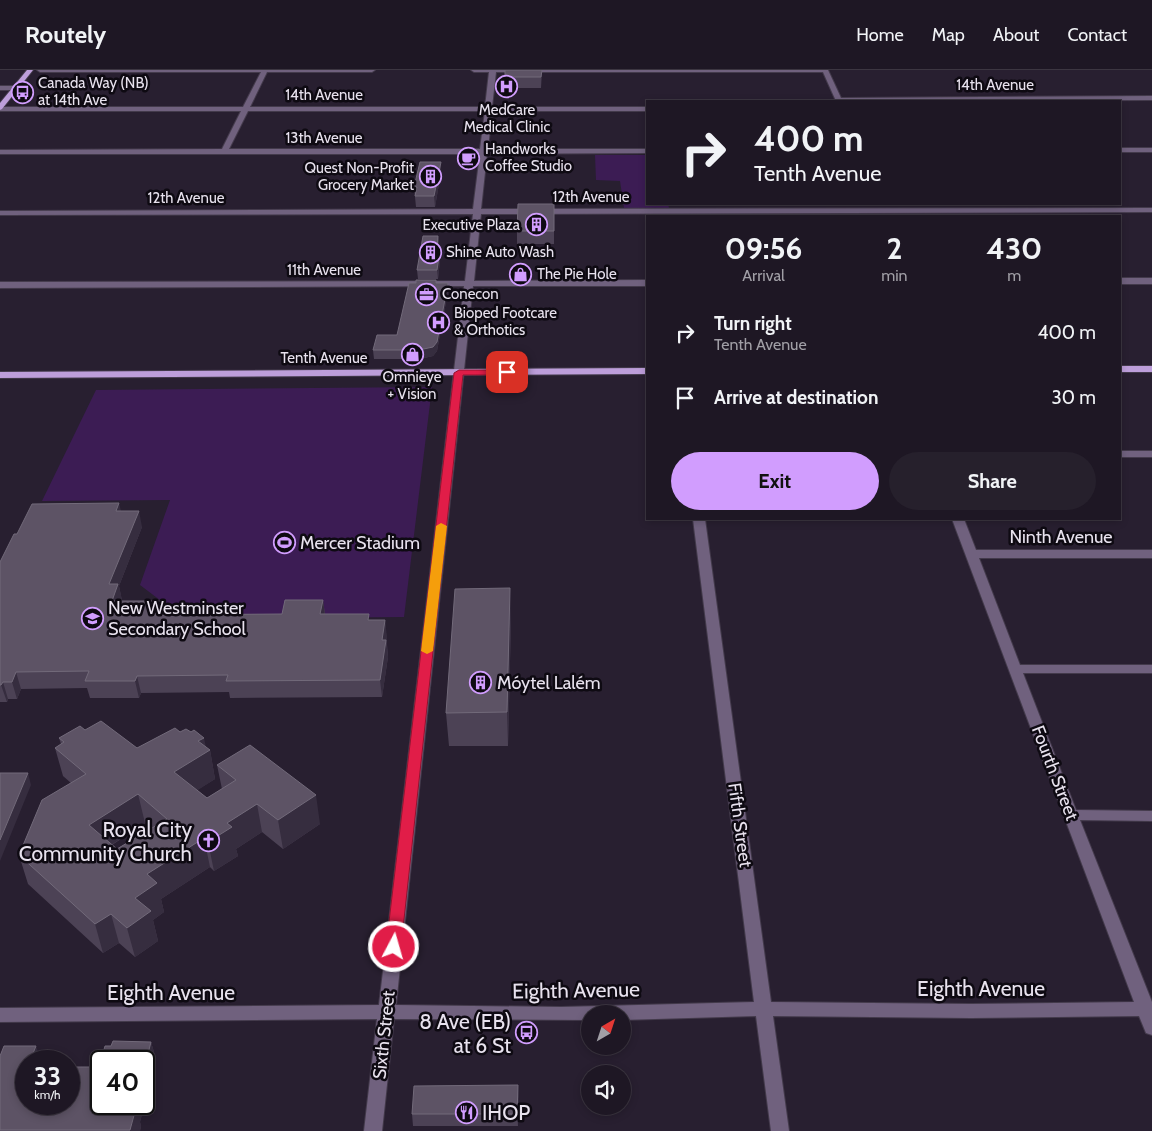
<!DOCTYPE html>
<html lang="en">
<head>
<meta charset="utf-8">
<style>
	body { margin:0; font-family:Cabin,sans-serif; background:#26202c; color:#f1f3f6; height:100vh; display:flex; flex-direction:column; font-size:19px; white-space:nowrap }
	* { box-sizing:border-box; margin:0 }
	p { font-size:16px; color:#a19fa6 }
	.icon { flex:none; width:28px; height:28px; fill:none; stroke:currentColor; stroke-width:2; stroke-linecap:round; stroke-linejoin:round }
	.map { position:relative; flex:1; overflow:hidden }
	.side { position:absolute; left:646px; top:145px; width:475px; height:305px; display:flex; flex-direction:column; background:#1e1724; border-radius:0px; box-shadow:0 2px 8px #0003,0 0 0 1px #3c3641 }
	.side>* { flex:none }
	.guide { position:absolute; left:646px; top:30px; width:475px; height:105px; border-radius:0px; box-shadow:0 2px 8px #0003,0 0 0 1px #3c3641; background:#1e1724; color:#f1f3f6; overflow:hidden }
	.needle { width:32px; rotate:39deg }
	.fabs { position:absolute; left:581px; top:935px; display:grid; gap:10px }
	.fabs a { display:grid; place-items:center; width:50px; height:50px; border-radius:50%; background:#1e1724; box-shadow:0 2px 8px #0003,0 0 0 1px #3c3641; font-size:25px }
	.speed { position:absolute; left:15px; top:980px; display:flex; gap:10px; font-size:25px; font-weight:700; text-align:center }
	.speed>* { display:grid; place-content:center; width:65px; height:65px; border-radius:50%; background:#1e1724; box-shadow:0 2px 8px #0003,0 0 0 1px #3c3641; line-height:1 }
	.speed small { font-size:12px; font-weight:400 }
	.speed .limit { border:2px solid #111; border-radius:8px; background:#fff; color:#111 }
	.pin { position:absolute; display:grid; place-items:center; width:42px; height:42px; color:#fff; margin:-21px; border-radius:10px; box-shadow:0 2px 8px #0006 }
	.me { position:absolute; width:55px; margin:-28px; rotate:6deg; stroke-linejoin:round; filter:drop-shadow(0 0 4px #0008) }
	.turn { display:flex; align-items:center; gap:18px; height:105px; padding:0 25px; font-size:22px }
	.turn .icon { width:65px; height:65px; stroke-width:2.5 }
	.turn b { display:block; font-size:35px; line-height:42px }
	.eta { display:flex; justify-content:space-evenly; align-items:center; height:85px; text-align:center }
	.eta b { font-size:30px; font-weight:700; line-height:35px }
	.cta { display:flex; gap:10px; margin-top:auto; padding:10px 25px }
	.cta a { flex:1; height:58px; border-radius:30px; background:#d19dfe; color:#111; font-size:20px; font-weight:700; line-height:58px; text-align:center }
	.cta a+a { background:#26202c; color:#f1f3f6 }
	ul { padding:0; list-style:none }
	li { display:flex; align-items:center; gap:15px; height:65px; padding:0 25px }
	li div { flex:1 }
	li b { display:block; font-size:19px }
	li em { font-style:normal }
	header { display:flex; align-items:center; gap:30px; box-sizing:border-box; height:70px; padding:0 25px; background:#1e1724; border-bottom:1px solid #3c3641 }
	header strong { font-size:24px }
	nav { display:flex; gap:28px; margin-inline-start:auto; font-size:18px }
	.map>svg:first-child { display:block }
</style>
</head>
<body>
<header>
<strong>Routely</strong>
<nav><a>Home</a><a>Map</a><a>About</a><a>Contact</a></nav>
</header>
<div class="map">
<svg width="1152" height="1061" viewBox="0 0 1152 1061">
	<rect width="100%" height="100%" fill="#281f30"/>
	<!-- green -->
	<path fill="#3c1c54" d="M595 85H647L648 134H668L669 138H624L620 111 596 110Z
		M432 317 404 547 185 549 140 515 170 430 42 431 96 320Z"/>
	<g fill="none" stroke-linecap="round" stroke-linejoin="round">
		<defs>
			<path id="minor" d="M37 0H375L372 2H267L250 37H485L489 2H474L471 0H828L841 28 1152 26V30L836 31 823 2H496L492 37H648V41H492L488 79H648V83L487 84 481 139 1152 138V142L481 144 474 211 648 210V216H473L396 935 561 937 754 932 693 449H705L771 932 971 934 1134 932 952 449H964L976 480H1152V488H979L1020 595H1152V603H1023L1076 740 1152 741V751L1080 750 1152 932V965L1146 963 1139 946 971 948 773 946 789 1061H771L756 946 622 950V944H590V950L394 949 382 1061H364L377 949 0 952V938L379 935 464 216 0 218V212L465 211 473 144 0 145V141L473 139 480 84H0V80L222 79 241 41H0V37H243L261 2H40ZM248 41H485L480 79H229Z
				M0 16H15L18 18 15 20H0Z
				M1120 78H1152V82H1120Z
				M1120 208H1152V214H1120Z
				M1120 381H1152V387H1120Z"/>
			<path id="major" d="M27 0H33L2 39 0 40V33Z
				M1120 296H1152V302H1120Z
				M648 298V304L0 308V302Z"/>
		</defs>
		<!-- minor casing -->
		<use href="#minor" stroke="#433a4b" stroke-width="2"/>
		<!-- major casing -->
		<use href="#major" stroke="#433a4b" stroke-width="2"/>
		<!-- minor -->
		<use href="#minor" fill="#70617e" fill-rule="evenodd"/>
		<!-- major -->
		<use href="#major" fill="#bd9eda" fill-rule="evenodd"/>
	</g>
	<!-- wall -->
	<path fill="#4c4255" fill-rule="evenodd" d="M505 0H542L541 18H505Z
		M441 102 435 137H416L414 117Z
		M554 134V174H517V161Z
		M438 166 439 175 438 180H440V190L438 209H418L417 200Z
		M436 213H448V221L437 281 433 286 420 289H374L373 280 397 265Z
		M121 441 142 457 119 516 122 531 163 545 282 544 323 530 325 544 370 550H385L388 587 382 627 230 628 229 622 141 623 139 628H90L87 618 21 619 17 629H8L7 632H0V492L17 464Z
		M511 550 508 676H449L446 643Z
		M85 660 137 678 180 662 210 680 215 709 197 720 207 728 222 719 217 695 320 754 283 779 262 762 236 779 238 786 214 801 210 797 161 829 164 842 153 850 158 871 135 887 119 873 103 883 28 814 19 785 71 713 63 706 55 678 61 674 59 668ZM145 753 151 758 117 779 112 775Z
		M151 972 156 989 140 1052 141 1056 140 1061H0V986L26 1034 99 997 111 976Z
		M518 1015V1056H413L412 1044Z"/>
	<!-- shaded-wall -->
	<path fill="#362d3f" d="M441 92V102L435 137 434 126Z
		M438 166 439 175 437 190V180Z
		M440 180V190L438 209 437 200Z
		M448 213V221L437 281 433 286 420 289 419 280Z
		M119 433 123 449 116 441Z
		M139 441 142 457 119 516 122 530 115 548 109 514Z
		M510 518 511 550 508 676 507 642Z
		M323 530 325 546 320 544Z
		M160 531 163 547 155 545Z
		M385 550 387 567 384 587 382 570Z
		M386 570 388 587 382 627 380 610Z
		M16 602 21 619 17 629 12 612Z
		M137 606 141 623 139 628 135 611Z
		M3 612 8 629 7 632 1 615Z
		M204 668 207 682 210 680 215 709 181 731 174 702 198 671Z
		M28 703 31 715 0 791V770Z
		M138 724 145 753 97 784 89 755Z
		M316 725 320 754 283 779 278 750Z
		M257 734 262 762 236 779 238 786 214 801 208 772 227 753Z
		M204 768 210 797 161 829 164 842 153 850 158 871 135 887 127 858 135 828 147 804Z
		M111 844 119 873 103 883 95 854Z
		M151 972 156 989 140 1052 141 1056 140 1061H130L134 1034H144V999Z
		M36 976 41 991H30Z
		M518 1015 519 1027 518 1056 517 1044Z"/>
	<!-- building -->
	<path fill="#5d5365" stroke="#726a7a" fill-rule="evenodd" d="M505 0H542L541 7H505Z
		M420 92H441L434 126H415L417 117H414Z
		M518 134H554V161H517Z
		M423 166H438L437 180H440L437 200H417Z
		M416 210H436V213H448L437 272 433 277 419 280H373L377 265H397L409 213H416Z
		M119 433 116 441H139L109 514H118L112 531H160L155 545 282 544 285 530H323L320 544H369L368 550H385L382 570H386L380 610 226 611 228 605 137 606 135 611H85L89 601 16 602 12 612H3L1 615H0V492L14 464H17L32 434Z
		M510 518 507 642 446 643 455 519Z
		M101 651 137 678 175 658 180 662 186 659 191 662 194 660 204 668 198 671 210 680 174 702 207 728 236 710 217 695 250 675 316 725 278 750 257 734 227 753 232 757 208 772 204 768 147 804 157 813 135 828 151 841 127 858 111 844 95 854 19 785 42 730 86 704 55 678 64 672 59 668 80 656 85 660ZM138 724 167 749 117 779 89 755Z
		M0 703H28L0 770Z
		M113 971 151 972 144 999V991H101V1034H134L133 1038H136L130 1060H0V986L4 976H36L30 991H26V1034H69V997H99L105 976H111Z
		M518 1015 517 1044H412L414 1016Z"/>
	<!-- route -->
	<path fill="#e11d48" stroke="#92132f" d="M459 300H507L512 302 507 305H463L401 877 399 881 394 883 388 881 386 877 454 303Z"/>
	<!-- slow -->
	<path fill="#f59e0b" d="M441 453 447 456 433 581 427 584 421 581 436 456Z"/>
	<!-- icons -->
	<defs>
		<symbol id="hospital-ring" viewBox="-11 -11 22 22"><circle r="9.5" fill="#0e0a12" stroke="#d19dfe" stroke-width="1.5"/><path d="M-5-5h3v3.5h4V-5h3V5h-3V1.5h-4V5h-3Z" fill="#d19dfe"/></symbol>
		<symbol id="bus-ring" viewBox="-11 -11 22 22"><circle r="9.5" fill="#0e0a12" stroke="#d19dfe" stroke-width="1.5"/><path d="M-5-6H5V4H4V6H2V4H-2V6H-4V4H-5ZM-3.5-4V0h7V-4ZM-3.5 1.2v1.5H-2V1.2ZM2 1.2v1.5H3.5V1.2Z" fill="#d19dfe"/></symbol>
		<symbol id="cafe-ring" viewBox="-11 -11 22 22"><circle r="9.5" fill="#0e0a12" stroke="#d19dfe" stroke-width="1.5"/><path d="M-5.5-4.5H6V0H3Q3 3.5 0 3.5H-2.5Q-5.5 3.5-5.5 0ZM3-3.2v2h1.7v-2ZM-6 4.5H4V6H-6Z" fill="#d19dfe"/></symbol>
		<symbol id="building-ring" viewBox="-11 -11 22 22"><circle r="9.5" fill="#0e0a12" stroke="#d19dfe" stroke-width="1.5"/><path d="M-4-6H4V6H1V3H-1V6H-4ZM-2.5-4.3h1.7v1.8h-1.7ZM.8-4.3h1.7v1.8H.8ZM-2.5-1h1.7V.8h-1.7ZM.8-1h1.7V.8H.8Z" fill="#d19dfe"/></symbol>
		<symbol id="shop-ring" viewBox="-11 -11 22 22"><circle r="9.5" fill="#0e0a12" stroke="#d19dfe" stroke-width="1.5"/><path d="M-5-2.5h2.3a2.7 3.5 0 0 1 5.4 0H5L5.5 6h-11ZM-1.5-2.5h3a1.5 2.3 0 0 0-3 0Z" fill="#d19dfe"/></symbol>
		<symbol id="office-ring" viewBox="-11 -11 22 22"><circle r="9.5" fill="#0e0a12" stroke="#d19dfe" stroke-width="1.5"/><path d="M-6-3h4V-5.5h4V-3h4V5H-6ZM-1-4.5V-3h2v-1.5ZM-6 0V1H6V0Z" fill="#d19dfe"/></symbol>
		<symbol id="stadium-ring" viewBox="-11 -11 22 22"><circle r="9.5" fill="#0e0a12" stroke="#d19dfe" stroke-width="1.5"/><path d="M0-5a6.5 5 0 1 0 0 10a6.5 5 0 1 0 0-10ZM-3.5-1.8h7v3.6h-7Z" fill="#d19dfe"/></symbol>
		<symbol id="school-ring" viewBox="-11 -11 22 22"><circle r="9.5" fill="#0e0a12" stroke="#d19dfe" stroke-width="1.5"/><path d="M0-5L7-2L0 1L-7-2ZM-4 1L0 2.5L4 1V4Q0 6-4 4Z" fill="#d19dfe"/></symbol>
		<symbol id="church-ring" viewBox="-11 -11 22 22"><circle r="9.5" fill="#0e0a12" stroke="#d19dfe" stroke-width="1.5"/><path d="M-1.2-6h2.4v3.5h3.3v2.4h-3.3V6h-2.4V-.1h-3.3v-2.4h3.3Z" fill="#d19dfe"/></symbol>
		<symbol id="restaurant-ring" viewBox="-11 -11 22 22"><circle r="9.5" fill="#0e0a12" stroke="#d19dfe" stroke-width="1.5"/><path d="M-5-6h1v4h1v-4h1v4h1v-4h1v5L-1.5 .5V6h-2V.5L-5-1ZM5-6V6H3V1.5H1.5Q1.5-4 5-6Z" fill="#d19dfe"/></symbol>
	</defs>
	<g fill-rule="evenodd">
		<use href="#hospital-ring" x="494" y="4" width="25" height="25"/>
		<use href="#bus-ring" x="10" y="10" width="25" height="25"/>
		<use href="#cafe-ring" x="456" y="76" width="25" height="25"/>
		<use href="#building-ring" x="418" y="94" width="25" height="25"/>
		<use href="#building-ring" x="524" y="142" width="25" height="25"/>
		<use href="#building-ring" x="418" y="170" width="25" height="25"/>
		<use href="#shop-ring" x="508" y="192" width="25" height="25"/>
		<use href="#office-ring" x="414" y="212" width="25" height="25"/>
		<use href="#hospital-ring" x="426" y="240" width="25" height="25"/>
		<use href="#shop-ring" x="400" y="272" width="25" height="25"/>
		<use href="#stadium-ring" x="272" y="460" width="25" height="25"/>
		<use href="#school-ring" x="80" y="536" width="25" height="25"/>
		<use href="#building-ring" x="468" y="600" width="25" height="25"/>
		<use href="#church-ring" x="196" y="758" width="25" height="25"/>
		<use href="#bus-ring" x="514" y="950" width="25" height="25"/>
		<use href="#restaurant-ring" x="454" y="1030" width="25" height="25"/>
	</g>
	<g text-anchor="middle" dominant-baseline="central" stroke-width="5" stroke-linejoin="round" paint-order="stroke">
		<!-- far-poi labels -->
		<g font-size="15" fill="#e8e2ee" stroke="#0e0a12" text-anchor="start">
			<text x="38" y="13">Canada Way (NB)<tspan x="38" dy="17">at 14th Ave</tspan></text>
			<text x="507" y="40" text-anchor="middle">MedCare<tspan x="507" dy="17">Medical Clinic</tspan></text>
			<text x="485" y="79">Handworks<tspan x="485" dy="17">Coffee Studio</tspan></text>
			<text x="414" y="98" text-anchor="end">Quest Non-Profit<tspan x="414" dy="17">Grocery Market</tspan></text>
			<text x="520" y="155" text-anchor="end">Executive Plaza</text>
			<text x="446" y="182">Shine Auto Wash</text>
			<text x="537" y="204">The Pie Hole</text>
			<text x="442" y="224">Conecon</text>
			<text x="454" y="243">Bioped Footcare<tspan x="454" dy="17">&amp; Orthotics</tspan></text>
			<text x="412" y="307" text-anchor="middle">Omnieye<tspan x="412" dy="17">+ Vision</tspan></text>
		</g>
		<!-- far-street labels -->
		<g font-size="15" fill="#e8e2ee" stroke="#0e0a12">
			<text x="995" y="15">14th Avenue</text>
			<text x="324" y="25">14th Avenue</text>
			<text x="324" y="68">13th Avenue</text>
			<text x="591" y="127">12th Avenue</text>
			<text x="186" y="128">12th Avenue</text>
			<text x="324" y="200">11th Avenue</text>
			<text x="324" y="288">Tenth Avenue</text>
		</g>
		<!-- street labels -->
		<g font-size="18" fill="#e8e2ee" stroke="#0e0a12">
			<text x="1061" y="467">Ninth Avenue</text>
			<text transform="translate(1055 703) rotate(69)">Fourth Street</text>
			<text transform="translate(740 755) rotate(82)">Fifth Street</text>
			<text transform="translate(384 965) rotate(-84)">Sixth Street</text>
		</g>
		<!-- poi labels -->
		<g font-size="18" fill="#e8e2ee" stroke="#0e0a12" text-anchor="start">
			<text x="300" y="473">Mercer Stadium</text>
			<text x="108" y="538">New Westminster<tspan x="108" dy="21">Secondary School</tspan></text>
			<text x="497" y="613">Móytel Lalém</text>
		</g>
		<!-- near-poi labels -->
		<g font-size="21" fill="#e8e2ee" stroke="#0e0a12" text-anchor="end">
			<text x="192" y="759">Royal City<tspan x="192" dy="24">Community Church</tspan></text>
			<text x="511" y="951">8 Ave (EB)<tspan x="511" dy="24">at 6 St</tspan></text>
			<text x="482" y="1042" text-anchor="start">IHOP</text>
		</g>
		<!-- near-street labels -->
		<g font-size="21" fill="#e8e2ee" stroke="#0e0a12">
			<text x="981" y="918">Eighth Avenue</text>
			<text transform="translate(576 920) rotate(-1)">Eighth Avenue</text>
			<text x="171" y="922">Eighth Avenue</text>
		</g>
	</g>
</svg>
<div class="fabs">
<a><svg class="needle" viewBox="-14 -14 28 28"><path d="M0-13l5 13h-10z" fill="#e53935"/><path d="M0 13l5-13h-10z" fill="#a19fa6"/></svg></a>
<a><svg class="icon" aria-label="sound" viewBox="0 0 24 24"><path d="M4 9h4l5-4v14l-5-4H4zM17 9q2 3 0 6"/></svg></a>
</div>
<div class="speed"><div>33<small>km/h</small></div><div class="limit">40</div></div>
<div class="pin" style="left:507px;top:302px;background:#d93025"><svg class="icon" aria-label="arrive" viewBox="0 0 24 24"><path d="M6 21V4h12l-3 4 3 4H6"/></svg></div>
<svg class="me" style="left:394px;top:877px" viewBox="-20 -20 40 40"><circle r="17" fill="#e11d48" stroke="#fff" stroke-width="3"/><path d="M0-11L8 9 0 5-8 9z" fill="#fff"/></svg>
<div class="guide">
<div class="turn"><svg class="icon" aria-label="right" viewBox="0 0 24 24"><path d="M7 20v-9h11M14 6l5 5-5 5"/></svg><div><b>400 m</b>Tenth Avenue</div></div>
</div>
<section class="side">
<div class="eta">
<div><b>09:56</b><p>Arrival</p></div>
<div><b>2</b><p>min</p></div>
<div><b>430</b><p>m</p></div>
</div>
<ul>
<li><svg class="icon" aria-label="right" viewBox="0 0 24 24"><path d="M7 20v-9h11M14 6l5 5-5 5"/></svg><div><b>Turn right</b><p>Tenth Avenue</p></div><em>400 m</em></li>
<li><svg class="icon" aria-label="arrive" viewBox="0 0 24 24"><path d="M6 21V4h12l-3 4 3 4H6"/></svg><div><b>Arrive at destination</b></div><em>30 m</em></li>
</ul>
<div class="cta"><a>Exit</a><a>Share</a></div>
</section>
</div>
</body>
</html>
